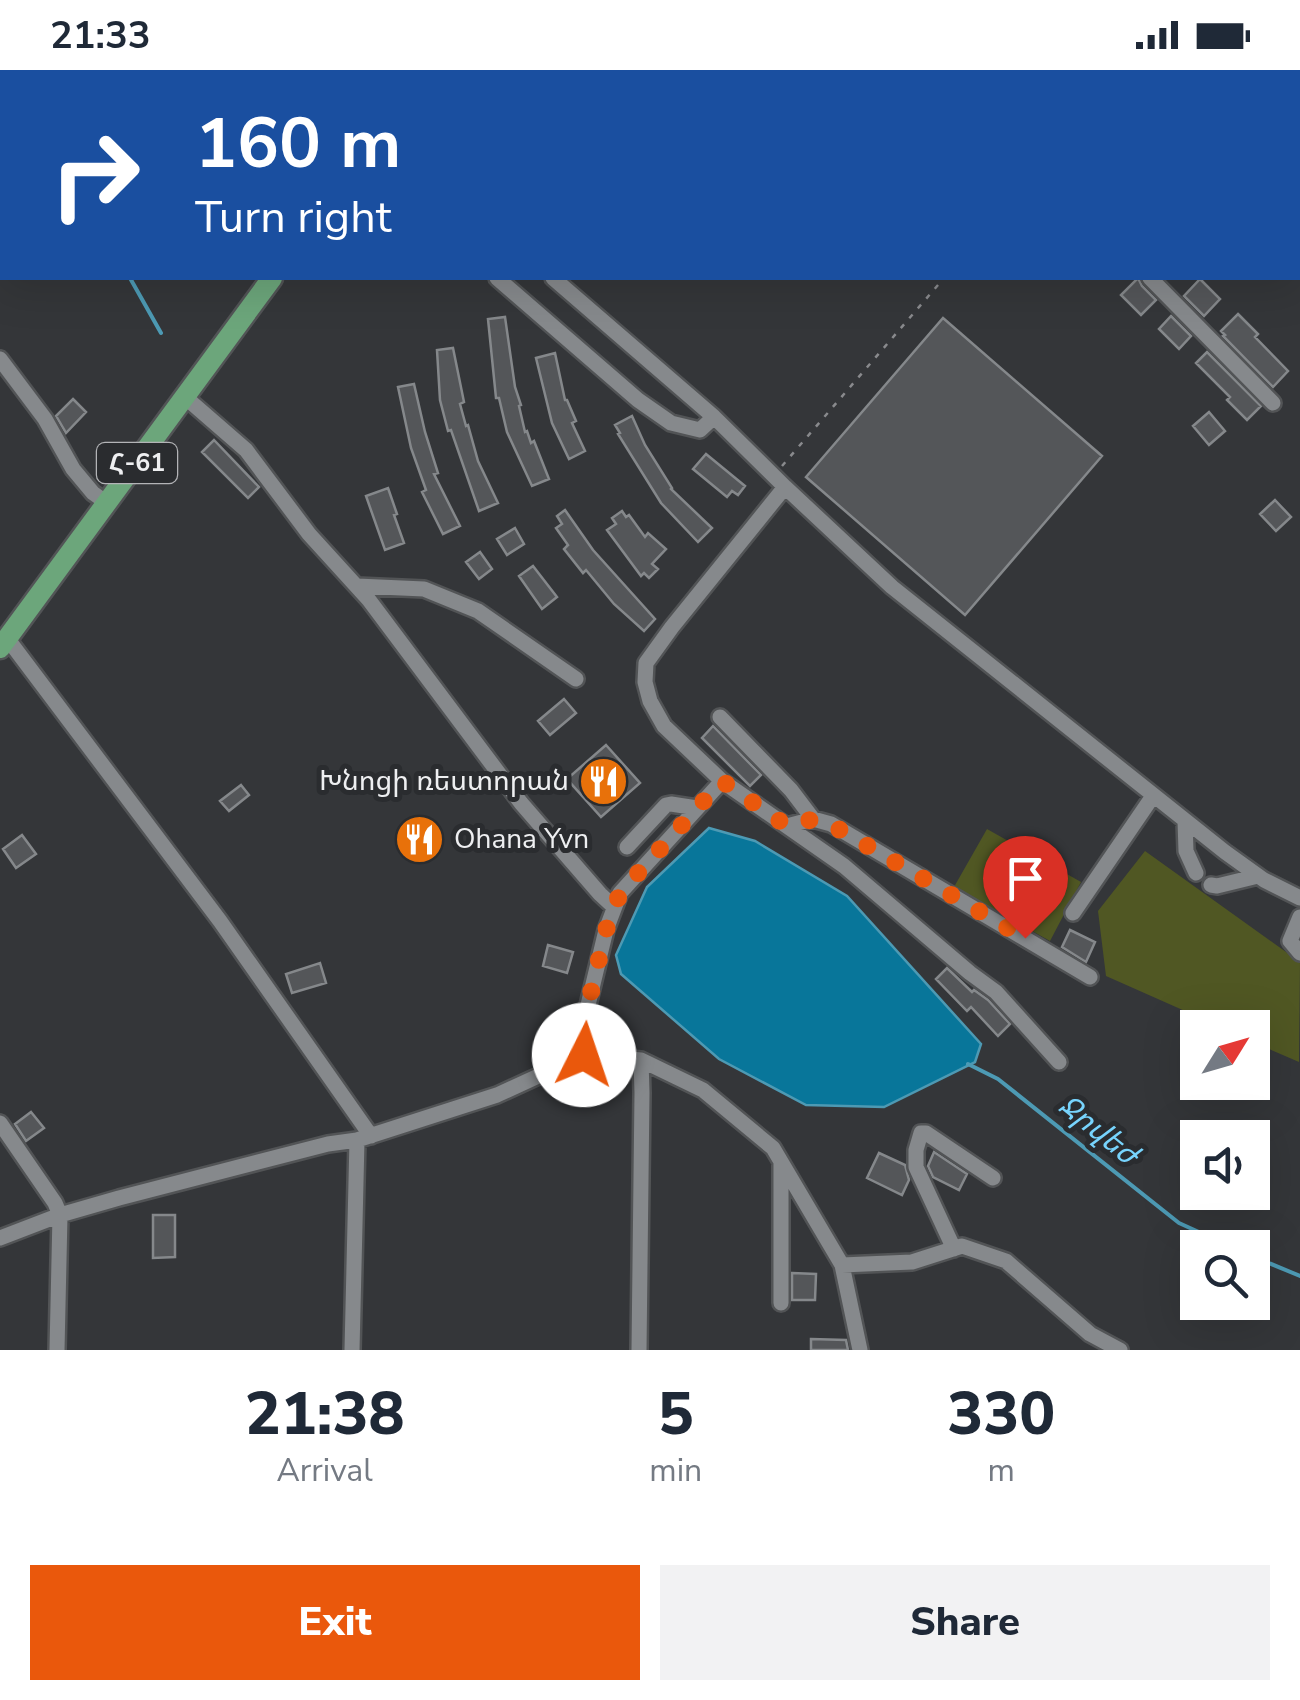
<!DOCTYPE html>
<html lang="en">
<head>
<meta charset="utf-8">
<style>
	body { margin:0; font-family:"Nunito Sans","Noto Sans Armenian",sans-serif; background:#f2f2f3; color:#1f2937; height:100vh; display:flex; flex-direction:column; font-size:38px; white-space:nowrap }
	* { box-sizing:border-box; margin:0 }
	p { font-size:32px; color:#747a83 }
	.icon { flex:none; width:55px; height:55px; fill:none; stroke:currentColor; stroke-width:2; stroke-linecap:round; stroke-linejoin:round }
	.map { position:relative; height:1280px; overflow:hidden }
	.drawer { display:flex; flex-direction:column; background:#fff; flex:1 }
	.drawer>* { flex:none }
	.hud { position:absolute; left:0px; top:0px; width:1300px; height:210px; box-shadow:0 10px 40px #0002; background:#1a4fa0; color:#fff; overflow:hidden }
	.needle { width:65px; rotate:53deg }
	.fabs { position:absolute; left:1180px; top:940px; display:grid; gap:20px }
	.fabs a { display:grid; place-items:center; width:90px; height:90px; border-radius:0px; background:#fff; box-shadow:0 10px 40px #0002; font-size:50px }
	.pin { position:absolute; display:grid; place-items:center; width:85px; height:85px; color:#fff; margin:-102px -42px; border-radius:50% 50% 50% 0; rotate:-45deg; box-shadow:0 0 10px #0007 }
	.pin .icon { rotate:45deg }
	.me { position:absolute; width:110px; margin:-55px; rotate:4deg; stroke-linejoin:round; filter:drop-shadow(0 0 8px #0008) }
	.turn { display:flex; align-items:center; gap:35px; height:210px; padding:0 30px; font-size:45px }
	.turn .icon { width:130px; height:130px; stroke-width:2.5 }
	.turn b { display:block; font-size:70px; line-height:85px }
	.eta { display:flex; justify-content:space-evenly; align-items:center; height:170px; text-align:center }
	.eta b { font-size:60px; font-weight:800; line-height:70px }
	.cta { display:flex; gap:20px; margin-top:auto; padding:20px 30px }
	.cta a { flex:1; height:115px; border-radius:0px; background:#ea580c; color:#fff; font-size:40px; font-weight:800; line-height:115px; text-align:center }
	.cta a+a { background:#f2f2f3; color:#1f2937 }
	.status { display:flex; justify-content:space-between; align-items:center; height:70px; padding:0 50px; background:#fff; direction:ltr }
	.status svg { height:28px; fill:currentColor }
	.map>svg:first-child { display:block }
</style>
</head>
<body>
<div class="status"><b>21:33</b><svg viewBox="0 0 49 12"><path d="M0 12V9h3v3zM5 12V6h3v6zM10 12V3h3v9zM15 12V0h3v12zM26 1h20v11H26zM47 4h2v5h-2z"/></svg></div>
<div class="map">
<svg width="1300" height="1280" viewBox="0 0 1300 1280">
	<rect width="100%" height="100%" fill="#343639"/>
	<!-- green -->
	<path fill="#505723" d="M987 759 1081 812 1050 871 954 817Z
		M1145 781 1300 892 1299 992 1253 972 1252 958 1221 957 1106 906 1098 841Z"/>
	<!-- water -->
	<path fill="#08769a" stroke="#4d9ab4" stroke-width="2.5" d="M709 758 755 771 847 826 981 974 975 992 884 1037 806 1035 719 989 621 904 616 885 647 817Z"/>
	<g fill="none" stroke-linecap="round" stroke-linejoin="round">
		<!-- stream -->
		<path stroke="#4d9ab4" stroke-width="4" d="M0 71 2 72
			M130 208 161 263
			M968 994 998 1009 1179 1153 1234 1178
			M1252 1186 1300 1206"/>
	</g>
	<!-- building -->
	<path fill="#545659" stroke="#85888b" stroke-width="2.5" d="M1138 208 1142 216 1156 230 1141 245 1121 225Z
		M1200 209 1220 229 1204 246 1184 226Z
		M1238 244 1258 264 1255 267 1288 301 1273 317 1223 266 1225 265 1221 261Z
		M1171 246 1191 266 1179 279 1159 259Z
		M505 247 515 317 521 335 519 336 525 362 527 361 531 373 534 371 549 409 532 416 507 362 499 328H496L488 249Z
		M943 248 1102 386 965 545 806 407Z
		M453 278 464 332 460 334 466 356 468 355 478 391 498 433 479 441 451 360 448 361 440 330 437 280Z
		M1207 282 1261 336 1247 350 1227 330 1230 327 1196 293Z
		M555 283 565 330H567L576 351 572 353 585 381 569 389 552 353 536 288Z
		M414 314 425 362 438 403 434 404 460 456 443 464 422 422 426 420 411 378 398 317Z
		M73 329 86 342 66 363 56 346Z
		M1209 342 1225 361 1209 375 1193 356Z
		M632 346 645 375 672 418 671 419 712 458 698 472 661 433 618 364 620 363 615 355Z
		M214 370 259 417 248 428 202 382Z
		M706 384 745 416 738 425 732 421 727 427 693 399Z
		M388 418 397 444 394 445 404 473 385 480 366 426Z
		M1275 430 1291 447 1276 461 1260 444Z
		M565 440 593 480 655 549 644 561 614 534 586 500 583 503 564 479 568 475 556 458 562 454 557 446Z
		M622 441 626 447 629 445 645 467 648 463 666 479 652 494 658 499 649 508 644 503 641 506 607 460 616 454 612 448Z
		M515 458 524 474 507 485 497 469Z
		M480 482 492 499 479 509 466 492Z
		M533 496 557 527 542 539 519 506Z
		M564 629 576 643 550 665 538 651Z
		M713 656 761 705 750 716 702 668Z
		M606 675 640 713 601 747 567 709Z
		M241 715 249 725 229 741 220 731Z
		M22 765 36 784 16 798 3 779Z
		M1070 860 1095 872 1086 892 1062 877Z
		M548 875 573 882 567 903 543 896Z
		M320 893 326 913 292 923 286 904Z
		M947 898 972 922 974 920 988 930 1010 954 998 966 971 937 967 941 936 909Z
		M31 1042 44 1058 26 1071 15 1054Z
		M934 1082 967 1104 959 1120 933 1107 928 1096Z
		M879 1083 905 1095 909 1110 902 1125 867 1108Z
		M153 1145H175V1187L153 1188Z
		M792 1203 816 1204 815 1230H792Z
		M811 1269 846 1270 848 1280H811Z"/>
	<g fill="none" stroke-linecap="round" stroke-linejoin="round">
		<defs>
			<path id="minor" d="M218 0 219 2
				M312 0 315 2
				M155 2 158 0
				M497 208 638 330 671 353 700 360 714 347
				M553 208 714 347 785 417 892 517 1225 782 1264 810 1300 828
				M1150 208 1273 333
				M0 289 45 349 73 399 93 423 107 433
				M185 327 246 380 309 464 369 530 521 733 600 824 614 837
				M357 516 424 519 478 541 576 609
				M7 568 220 851 371 1066
				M720 647 791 720 813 749
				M722 711 844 796 970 903 996 922 1059 992
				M1185 751 1186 781 1196 803
				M787 756 813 749 831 754 1090 907
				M627 777 666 735 671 734 697 738
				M1211 815 1217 816 1258 806
				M1073 843 1153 726
				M1300 847 1290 871 1300 883
				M584 985 582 960 606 860 620 823 722 711 664 656 650 631 645 612 646 593 672 557 785 417
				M0 1053 55 1133 60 1145 57 1280
				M781 1093V1233
				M0 1168 60 1145 119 1128 328 1074 357 1070 497 1025 584 985 641 990 703 1020 773 1078 842 1195 860 1280
				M954 1179 916 1097V1080L921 1063H926L993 1108
				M842 1195 912 1192 962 1176 1006 1191 1090 1264 1120 1280
				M352 1280 357 1070
				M639 1280 642 1023 641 990"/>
			<path id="major" d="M421 2 423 0
				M0 578 272 208"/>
		</defs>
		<!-- minor casing -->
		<use href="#minor" stroke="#525456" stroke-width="20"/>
		<!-- major casing -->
		<use href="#major" stroke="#525456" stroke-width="25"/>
		<!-- path -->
		<path stroke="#898a8d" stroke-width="2.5" stroke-dasharray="5 8" stroke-linecap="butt" d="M1185 0 1186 2
			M1115 2 1117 0
			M1298 109 1300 111
			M782 396 944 208"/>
		<!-- minor -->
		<use href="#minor" stroke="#86898c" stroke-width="15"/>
		<!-- major -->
		<use href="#major" stroke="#6ca67b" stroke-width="20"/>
	</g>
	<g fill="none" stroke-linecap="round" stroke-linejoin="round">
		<!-- route -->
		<path stroke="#ea580c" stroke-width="18" stroke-dasharray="0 32.4" d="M584 985 582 960 606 860 620 823 722 711 787 756 814 749 830 754 1025 868"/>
	</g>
	<!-- icons -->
	<defs>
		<symbol id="restaurant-disc" viewBox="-11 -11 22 22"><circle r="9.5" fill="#e8710a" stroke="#2a2c2f"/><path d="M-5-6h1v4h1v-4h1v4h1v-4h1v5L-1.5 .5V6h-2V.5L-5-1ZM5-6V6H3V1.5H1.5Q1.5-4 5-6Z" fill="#fff"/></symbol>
	</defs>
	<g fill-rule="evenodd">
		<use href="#restaurant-disc" x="576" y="684" width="55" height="55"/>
		<use href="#restaurant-disc" x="392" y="742" width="55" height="55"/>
	</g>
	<g text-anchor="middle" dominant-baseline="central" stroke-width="10" stroke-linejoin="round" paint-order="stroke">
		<!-- shield labels -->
		<rect fill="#2a2c2f" stroke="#b3b4b7" stroke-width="2.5" x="97" y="373" width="80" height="40" rx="8"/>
		<g font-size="25" font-weight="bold" fill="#eeeff1">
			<text x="137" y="393">Հ-61</text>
		</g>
		<!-- poi labels -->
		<g font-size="28" fill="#eeeff1" stroke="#2a2c2f" text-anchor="end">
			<text x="569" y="711">Խնոցի ռեստորան</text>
			<text x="454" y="769" text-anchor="start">Ohana Yvn</text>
		</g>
		<!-- water labels -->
		<g font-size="30" font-style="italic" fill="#77d4fd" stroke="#2a2c2f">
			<text transform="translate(1098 1060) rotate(39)">Ջրվեժ</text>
		</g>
	</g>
</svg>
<div class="fabs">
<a><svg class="needle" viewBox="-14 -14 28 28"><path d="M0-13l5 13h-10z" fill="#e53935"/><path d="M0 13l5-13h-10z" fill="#747a83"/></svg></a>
<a><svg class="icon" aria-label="sound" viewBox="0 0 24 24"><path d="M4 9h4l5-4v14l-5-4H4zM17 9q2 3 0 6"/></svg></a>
<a><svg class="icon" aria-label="search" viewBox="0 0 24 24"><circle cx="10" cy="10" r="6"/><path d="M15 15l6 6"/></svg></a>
</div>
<div class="pin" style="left:1025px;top:868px;background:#d93025"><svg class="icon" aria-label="arrive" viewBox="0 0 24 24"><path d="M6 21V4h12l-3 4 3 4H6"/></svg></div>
<svg class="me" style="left:584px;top:985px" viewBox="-20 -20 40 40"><circle r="19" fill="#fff"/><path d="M0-13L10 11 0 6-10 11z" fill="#ea580c"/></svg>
<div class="hud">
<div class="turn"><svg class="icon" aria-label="right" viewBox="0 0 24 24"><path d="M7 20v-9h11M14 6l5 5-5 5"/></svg><div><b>160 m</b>Turn right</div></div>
</div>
</div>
<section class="drawer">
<div class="eta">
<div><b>21:38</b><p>Arrival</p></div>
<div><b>5</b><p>min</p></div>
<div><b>330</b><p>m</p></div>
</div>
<div class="cta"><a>Exit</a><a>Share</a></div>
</section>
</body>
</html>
